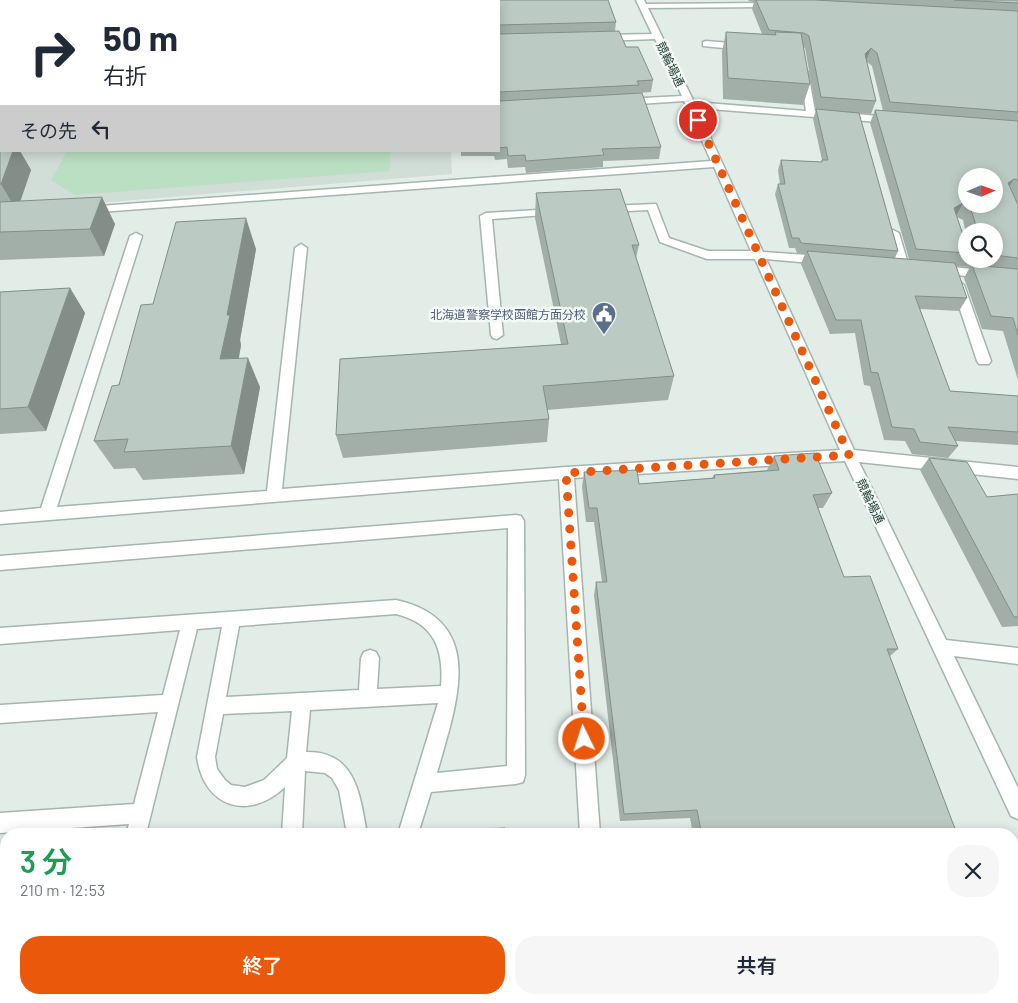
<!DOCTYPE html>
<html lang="ja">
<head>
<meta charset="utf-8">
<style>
	body { margin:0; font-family:Barlow,"Noto Sans JP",sans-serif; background:#f6f6f7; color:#1f2937; height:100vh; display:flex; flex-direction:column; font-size:19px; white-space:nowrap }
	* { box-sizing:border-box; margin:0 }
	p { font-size:16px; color:#747a83 }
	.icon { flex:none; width:28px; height:28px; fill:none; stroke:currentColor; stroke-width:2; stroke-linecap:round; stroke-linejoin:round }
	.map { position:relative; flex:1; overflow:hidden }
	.sheet { position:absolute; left:0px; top:828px; width:1019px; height:176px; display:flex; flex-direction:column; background:#fff; border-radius:20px 20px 0 0; box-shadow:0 2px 12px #0003 }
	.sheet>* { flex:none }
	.top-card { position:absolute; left:0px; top:0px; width:500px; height:152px; box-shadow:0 2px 12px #0003; background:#fff; color:#1f2937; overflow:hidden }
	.needle { width:32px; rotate:88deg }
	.tools { position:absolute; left:958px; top:168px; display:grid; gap:10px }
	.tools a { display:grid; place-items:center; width:45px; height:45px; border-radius:50%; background:#fff; box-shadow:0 2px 12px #0003; font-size:25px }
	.pin { position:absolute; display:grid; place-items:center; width:42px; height:42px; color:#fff; margin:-21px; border:2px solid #fff; border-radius:50%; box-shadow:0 1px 5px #0007 }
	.me { position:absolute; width:55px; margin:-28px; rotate:356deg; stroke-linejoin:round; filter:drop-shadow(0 0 4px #0008) }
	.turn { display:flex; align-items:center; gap:18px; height:105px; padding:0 20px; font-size:22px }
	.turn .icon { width:65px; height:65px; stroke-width:2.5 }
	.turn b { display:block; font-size:35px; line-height:42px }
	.then { display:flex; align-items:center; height:48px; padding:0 20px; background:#0003; gap:10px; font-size:19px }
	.round { display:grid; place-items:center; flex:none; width:52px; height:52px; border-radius:20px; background:#f6f6f7 }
	.summary { display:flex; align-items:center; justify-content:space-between; height:85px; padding:0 20px }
	h1 { font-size:30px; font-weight:600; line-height:38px; color:#1e9e55 }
	.action { display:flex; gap:10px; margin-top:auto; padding:10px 20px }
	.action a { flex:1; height:58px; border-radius:20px; background:#ea580c; color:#fff; font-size:20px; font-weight:600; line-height:58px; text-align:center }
	.action a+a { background:#f6f6f7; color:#1f2937 }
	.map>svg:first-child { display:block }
</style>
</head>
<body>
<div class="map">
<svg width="1018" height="1003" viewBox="0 0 1018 1003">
	<rect width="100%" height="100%" fill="#e2ede8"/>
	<!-- built -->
	<path fill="#d1ddd7" d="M0 38 1 151H451L452 174 0 211Z"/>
	<!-- green -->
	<path fill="#bbdfc2" d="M67 151H391L389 171 75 195 51 180Z"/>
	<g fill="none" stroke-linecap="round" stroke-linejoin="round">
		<defs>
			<path id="minor" d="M290 0H298V1H290Z
				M458 0H466L467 1H459Z
				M636 0H644L646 4 772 3 776 5 772 7 648 8 694 102 806 111 800 72 804 69 808 72 815 111 892 117 897 120 892 123 697 108 763 252 822 256 828 260 822 264 766 259 854 450 1018 467V479L859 462 946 640 1018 648V664L954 656 1018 788V819L1011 816 845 461 574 478 600 834H580L559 479 0 524V512L41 508 130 236 136 233 142 236 57 507 267 491 295 248 301 244 307 248 282 489 566 467 840 450 755 259H707L660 242 648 210 607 212 602 209 607 206 656 204 669 238 708 251H751L714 167 86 213 81 210 86 207 711 161 684 101 624 105 619 102 624 99 682 96 655 39 603 41 599 38 603 35 652 34Z
				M706 41 744 44 748 47 744 50 703 46V42Z
				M554 209 559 212 558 214 492 219 503 335 497 339 493 338 491 335 480 216 486 213Z
				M893 230 899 233 909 267 907 270H899L897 267 887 233Z
				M940 266 1018 273V281L936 273 934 270 936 267Z
				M958 281 964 285 991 361 989 364H979L977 361 952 285Z
				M516 515 521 516 524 521 525 775 523 782 516 784 431 792 418 834H398L438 703 310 710 306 752C356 751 360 795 367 834H347L339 790 332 778 325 773 305 771 302 834H282L285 787C249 821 204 808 197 757L222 627 197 629 146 834H126L129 824 0 833V813L134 804 158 712 0 723V705L163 695 180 630 0 644V628L396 600C490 621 455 707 437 773L507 766 508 528 0 570V556ZM396 614C434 623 444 649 441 686L377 689 379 658 376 652 370 650 364 652 361 658 359 690 226 697 239 626ZM292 711 287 758 264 780 245 787 231 785 225 780 217 769 215 757 223 714Z
				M6 893V913L0 914V894Z
				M83 998H105L104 1003H82Z
				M265 998H287L286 1003H264Z
				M306 998H328L327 1003H305Z
				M372 998H394V1003H372Z
				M589 998H611L612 1003H590Z"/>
		</defs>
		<!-- minor casing -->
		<use href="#minor" stroke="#a5b5af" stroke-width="3"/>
		<!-- minor -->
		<use href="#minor" fill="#fff" fill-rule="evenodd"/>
	</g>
	<!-- wall -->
	<path fill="#a1afa8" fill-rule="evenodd" d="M0 0H277V1H1V98H0Z
		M347 0H380V1H348Z
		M475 0H608L616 22 615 31 626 47 653 80 651 92 638 93V94L661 147 659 159 603 161V167L526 173 525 167 508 168 507 159 495 160 494 156H461V151H499V1H475Z
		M748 0H1018V380L1003 331 982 329 964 278 970 267 956 266 967 298 959 311 920 309 950 391 1018 396V445L955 441 958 446 948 458 912 454 905 441 884 440 870 386 864 385 855 333 830 334 801 264 805 254 797 253 795 248H789L775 194 778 184H780L778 170 781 160 821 162 822 160 813 119 816 110 805 48 803 47 810 84 803 105 723 99 722 52 726 32 762 34 752 9 754 2 749 1ZM867 62 872 66 883 111 875 110 870 123 909 259 895 258 898 251 859 113 871 114 876 101ZM957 217 963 220 966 233V231H994V259H966V244Z
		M0 145 1 151H20L31 170 20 201 115 224 104 256 0 260Z
		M536 193 639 245 636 258 674 376 668 400 547 410 549 419 547 442 343 458 336 435 561 344 535 218Z
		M256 249 240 340 241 345 239 358 260 387 244 474 143 480 135 468 114 469 94 441 153 304Z
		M70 288 85 313 46 431 0 434V292Z
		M774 456 832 493 823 508H818L844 577 898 649 890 656 957 834H693L690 818 620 821 594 595 596 582H602L594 522H586L582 487 584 472 639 484 712 478 714 475 767 470Z
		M929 458 987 497 1018 494V626L1002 627 920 470Z
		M619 998H909L910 1003H619Z"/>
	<!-- shaded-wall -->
	<path fill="#838e88" d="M871 48 866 61 865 54Z
		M13 151H20L31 170 17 211 1 184Z
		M1014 179 1006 192 1008 183Z
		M102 197 115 224 104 256 90 229Z
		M963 203 956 216 954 208Z
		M246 218 256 249 240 340 241 345 233 388 220 359 227 315Z
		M70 288 85 313 46 431 28 407Z
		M248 358 260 387 244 474 231 446Z"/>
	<!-- building -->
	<path fill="#bbcbc3" stroke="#838e88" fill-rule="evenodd" d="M0 0H69L68 1H1V71H0Z
		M475 0H608L616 22 499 25V1H475Z
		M756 0H815L1018 11V112L890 102 877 53 871 48 865 54 876 101 821 97 809 36 804 33 769 30Z
		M954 0H1018V3Z
		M619 31 626 47H638L653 80 637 81 639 85 499 92V34Z
		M726 32 776 35 775 32 801 33 810 84 728 78Z
		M642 93 661 147 602 149 604 155 526 161 525 155 508 156 507 147 499 148V101Z
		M816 109 859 113 898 251 801 243 799 238H792L778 184H785L781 160 822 162V160H828Z
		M875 110 1018 121V180L1014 179 1008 183 1018 205V258L994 255V231H976V225L970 207 963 203 954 208 966 244V253L916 249ZM966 176H994V204H966Z
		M0 145H1V151H13L1 184H0Z
		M620 189 639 245H632L674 376 543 386 549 419 336 435 340 359 568 344 536 193Z
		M102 197 90 229 0 232V202Z
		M246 218 227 315H230L220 359 248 358 231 446 124 452 128 439 94 441 112 386 119 385 141 305 153 304 176 222Z
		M807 251 955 263 967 298 915 296 950 391 1018 396V432L948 427 958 446 920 442 914 429 892 427 878 373 871 372 861 320H836Z
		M972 265 1018 269V335L1013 318 991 316Z
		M70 288 28 407 0 409V292Z
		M815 453 832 493 813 495 844 577 870 576 898 649H887L957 834H737L736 829 701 831 697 810 624 814 596 582H607L597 508H589L584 472 637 470 639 484 715 478 714 475 779 470 774 456Z
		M929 458 967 462 987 497 1018 494V617H1014Z
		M505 828V834H452V830Z
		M623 998H909L910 1003H624Z"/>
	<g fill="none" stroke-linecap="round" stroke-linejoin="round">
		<!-- route -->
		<path stroke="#ea580c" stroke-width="9" stroke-dasharray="0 16.2" d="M584 739 566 473 849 455 698 120"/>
	</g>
	<!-- icons -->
	<defs>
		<symbol id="civic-pin" viewBox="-11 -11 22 30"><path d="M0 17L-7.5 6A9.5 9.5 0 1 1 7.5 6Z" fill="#5c6f8a" stroke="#f3f9f6"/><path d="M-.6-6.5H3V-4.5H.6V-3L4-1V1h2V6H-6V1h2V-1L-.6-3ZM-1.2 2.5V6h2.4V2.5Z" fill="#fff"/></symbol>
	</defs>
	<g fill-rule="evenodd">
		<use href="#civic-pin" x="590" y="300" width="28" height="38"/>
	</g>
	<g text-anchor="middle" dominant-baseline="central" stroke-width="5" stroke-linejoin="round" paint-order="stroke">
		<!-- street labels -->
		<g font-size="12" fill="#223f35" stroke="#f3f9f6">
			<text transform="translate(671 64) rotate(64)">競輪場通</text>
			<text transform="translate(871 501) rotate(64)">競輪場通</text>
		</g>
		<!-- service labels -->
		<g font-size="12" fill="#4e5e75" stroke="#f3f9f6" text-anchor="end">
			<text x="586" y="314">北海道警察学校函館方面分校</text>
		</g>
	</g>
</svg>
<div class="tools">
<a><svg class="needle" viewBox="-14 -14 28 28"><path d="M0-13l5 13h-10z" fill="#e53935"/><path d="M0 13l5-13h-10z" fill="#747a83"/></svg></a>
<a><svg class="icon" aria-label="search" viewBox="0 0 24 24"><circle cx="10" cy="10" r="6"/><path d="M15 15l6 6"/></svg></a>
</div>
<div class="pin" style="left:698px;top:120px;background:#d93025"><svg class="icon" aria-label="arrive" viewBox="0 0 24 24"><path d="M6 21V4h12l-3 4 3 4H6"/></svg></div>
<svg class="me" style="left:584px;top:739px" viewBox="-20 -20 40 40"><circle r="17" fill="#ea580c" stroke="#fff" stroke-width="3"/><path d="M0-11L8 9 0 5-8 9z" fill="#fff"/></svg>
<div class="top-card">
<div class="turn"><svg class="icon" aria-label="right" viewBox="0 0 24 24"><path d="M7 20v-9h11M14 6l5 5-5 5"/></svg><div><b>50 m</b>右折</div></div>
<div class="then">その先<svg class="icon" aria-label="left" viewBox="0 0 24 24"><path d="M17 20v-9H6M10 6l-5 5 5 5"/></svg></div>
</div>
<section class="sheet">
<div class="summary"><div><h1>3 分</h1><p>210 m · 12:53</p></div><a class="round"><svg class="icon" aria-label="close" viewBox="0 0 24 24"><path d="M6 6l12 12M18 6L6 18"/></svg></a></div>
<div class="action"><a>終了</a><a>共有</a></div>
</section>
</div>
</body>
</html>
